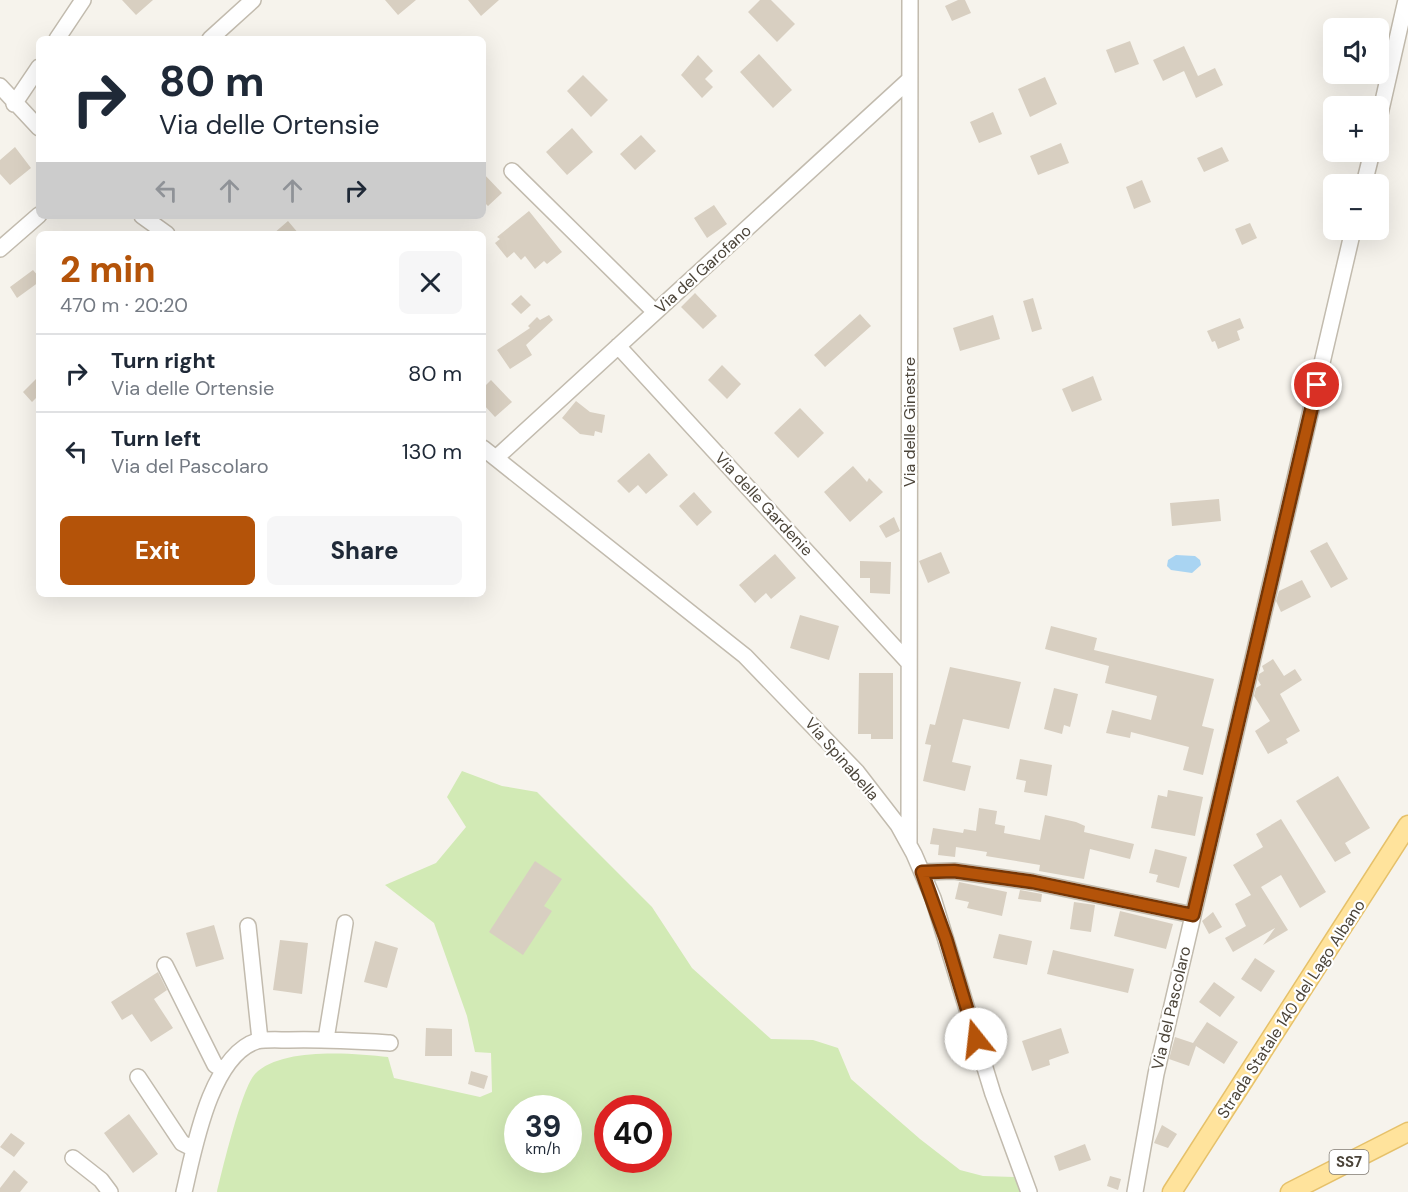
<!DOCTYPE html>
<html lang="en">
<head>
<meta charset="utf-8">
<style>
	body { margin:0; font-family:"DM Sans",sans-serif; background:#f6f6f7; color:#1f2937; height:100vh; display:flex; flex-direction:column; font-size:22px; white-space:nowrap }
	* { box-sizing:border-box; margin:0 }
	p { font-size:20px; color:#747a83 }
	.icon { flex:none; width:33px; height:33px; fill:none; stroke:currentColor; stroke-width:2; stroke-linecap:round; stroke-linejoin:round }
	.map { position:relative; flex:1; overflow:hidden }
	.side { position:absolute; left:36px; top:231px; width:450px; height:366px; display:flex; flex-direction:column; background:#fff; border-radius:9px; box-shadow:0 6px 24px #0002 }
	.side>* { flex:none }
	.banner { position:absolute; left:36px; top:36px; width:450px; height:183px; border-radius:9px; box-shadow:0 6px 24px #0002; background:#fff; color:#1f2937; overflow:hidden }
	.controls { position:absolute; left:1323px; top:18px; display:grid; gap:12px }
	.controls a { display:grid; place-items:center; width:66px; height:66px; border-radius:9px; background:#fff; box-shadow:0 6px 24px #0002; font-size:30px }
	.speed { position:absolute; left:504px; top:1095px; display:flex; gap:12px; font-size:30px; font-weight:700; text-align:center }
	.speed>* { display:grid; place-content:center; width:78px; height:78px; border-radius:50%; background:#fff; box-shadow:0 6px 24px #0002; line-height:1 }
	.speed small { font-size:15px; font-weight:400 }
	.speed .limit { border:9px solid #d22; background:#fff; color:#111 }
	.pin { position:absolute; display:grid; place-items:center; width:51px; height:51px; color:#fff; margin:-26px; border:3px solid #fff; border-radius:50%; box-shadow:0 2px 6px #0007 }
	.me { position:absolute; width:66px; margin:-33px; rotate:344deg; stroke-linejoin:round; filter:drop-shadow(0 0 4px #0008) }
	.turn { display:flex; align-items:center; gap:21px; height:126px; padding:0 24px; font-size:27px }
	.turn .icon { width:78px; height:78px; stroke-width:2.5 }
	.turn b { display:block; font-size:42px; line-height:51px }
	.lanes { display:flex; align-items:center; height:57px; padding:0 24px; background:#0003; justify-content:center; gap:30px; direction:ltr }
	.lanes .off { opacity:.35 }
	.round { display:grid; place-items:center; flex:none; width:63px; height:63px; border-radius:9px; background:#f6f6f7 }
	.headline { display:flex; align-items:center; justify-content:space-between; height:102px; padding:0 24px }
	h1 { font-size:36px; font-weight:800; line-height:45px; color:#b45309 }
	.action { display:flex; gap:12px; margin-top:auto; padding:12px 24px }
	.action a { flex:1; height:69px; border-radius:9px; background:#b45309; color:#fff; font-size:24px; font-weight:800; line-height:69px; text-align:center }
	.action a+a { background:#f6f6f7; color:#1f2937 }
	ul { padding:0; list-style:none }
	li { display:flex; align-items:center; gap:18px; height:78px; padding:0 24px; border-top:2px solid #e0e1e3 }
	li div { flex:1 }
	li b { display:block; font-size:22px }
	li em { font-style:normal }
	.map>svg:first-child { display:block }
</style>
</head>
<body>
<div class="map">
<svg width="1408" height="1192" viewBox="0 0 1408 1192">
	<rect width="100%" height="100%" fill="#f6f3ec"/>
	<!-- green -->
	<path fill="#d2eab5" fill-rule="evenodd" d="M462 771 502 786 537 792 652 907 692 968 771 1039 813 1040 838 1048 851 1079 920 1139 960 1170 983 1176 1014 1177 1021 1192H217C222 1171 242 1087 255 1074 281 1047 352 1053 388 1057L394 1078 480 1097 492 1092 491 1053 475 1052 467 1016 434 923 385 885 436 863 466 827 447 797ZM518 1108H568V1160H518ZM608 1108H658V1160H608Z"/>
	<!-- water -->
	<path fill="#a9d4f2" d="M1176 555 1195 556 1200 560 1201 565 1192 573 1171 570 1167 566 1168 560Z"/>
	<!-- building -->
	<path fill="#d8cfc1" d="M122 0H153L136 15Z
		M385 0H416L398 15Z
		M468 0H499L481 16Z
		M760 0H771L795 24 777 42 748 12Z
		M958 0H965L971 13 952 21 945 6Z
		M1130 41 1139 64 1115 73 1106 50Z
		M1184 46 1198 76 1215 68 1223 85 1196 98 1184 71 1163 81 1153 60Z
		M759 54 792 90 773 108 740 72Z
		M698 55 713 71 705 79 713 87 702 98 681 75Z
		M583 75 608 100 591 117 567 91Z
		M1045 77 1057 104 1030 117 1018 89Z
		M993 112 1002 134 979 143 970 122Z
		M572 128 593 152 567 175 546 152Z
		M641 135 656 151 635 170 620 154Z
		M1061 143 1069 163 1038 175 1030 156Z
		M15 147 31 168 10 185 0 174V160Z
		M1222 147 1229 161 1204 172 1197 158Z
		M483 173 502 193 488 206 483 201Z
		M1142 180 1151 202 1134 209 1126 187Z
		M714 205 727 224 707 238 694 218Z
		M529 211 562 252 547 264 544 261 535 269 525 256 521 260 514 252 507 258 495 243 500 239 497 237Z
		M288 221 299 234H273Z
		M1250 223 1257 238 1242 245 1235 229Z
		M33 270 39 277V282L17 298 10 287Z
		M695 293 717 316 703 329 681 307Z
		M521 295 531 305 521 314 511 304Z
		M1033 298 1042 329 1032 332 1023 301Z
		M860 314 871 326 825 367 814 355Z
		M549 315 553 320 526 345 532 355 510 369 497 350 530 328 528 326 537 317 540 320Z
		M993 315 1000 339 960 351 953 328Z
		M1240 318 1244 328 1237 331 1240 340 1218 349 1215 341 1212 342 1207 331Z
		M722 365 741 384 727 399 708 380Z
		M39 376V395L32 402 23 392Z
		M1093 376 1102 400 1072 412 1062 389Z
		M491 380 512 402 495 417 483 404V388Z
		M576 401 590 412 605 415 602 433 595 431 594 436 580 434 562 418Z
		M800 408 824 433 798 458 774 433Z
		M649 453 668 475 646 494 638 485 629 493 617 481Z
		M853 466 867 482 869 478 883 492 850 522 824 492Z
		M694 492 712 512 697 526 679 506Z
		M1219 499 1221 521 1172 526 1170 503Z
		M894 517 900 531 886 538 879 526Z
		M1327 542 1348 579 1331 588 1310 551Z
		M941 552 950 573 928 583 919 561Z
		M775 554 796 578 771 599 766 593 755 603 739 585Z
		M860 561 891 562 890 594 870 593V578H860Z
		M1302 580 1311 597 1281 612 1276 601 1279 591Z
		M800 615 839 626 829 660 790 648Z
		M1051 626 1097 638 1094 650 1214 679 1202 726 1214 729 1203 775 1183 770 1189 747 1131 732 1130 738 1106 733 1112 710 1151 720 1157 696 1105 683 1109 666 1045 649Z
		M1273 659 1284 676 1295 669 1302 680 1280 694 1300 731 1286 739 1288 743 1268 754 1255 731 1270 721 1254 696 1256 688 1261 685 1258 680 1259 674 1264 671 1262 666Z
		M950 667 1021 682 1009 729 963 719 952 762 971 766 965 791 923 781 931 745 925 744 930 724 935 725Z
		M859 673H893V739H871V734H858Z
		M1054 688 1078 694 1070 727 1064 725 1062 734 1044 729Z
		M1020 759 1052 765 1047 796 1024 792 1026 781 1016 779Z
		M1338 776 1370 828 1345 843 1351 853 1335 862 1296 801Z
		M1168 790 1203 797 1195 836 1151 828 1158 795 1167 797Z
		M979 808 997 811 995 824 1005 826 1004 833 1040 840 1045 815 1076 822 1085 826 1084 832 1134 844 1130 859 1090 849 1084 879 1039 871 1040 865 986 856 987 852 956 847 955 857 938 855 939 845 930 844 933 828 963 833 964 829 976 831Z
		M1281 819 1326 892 1300 908 1281 875 1261 887 1288 930 1263 945 1275 928 1233 952 1225 938 1246 926 1235 904 1251 895 1233 865 1263 847 1256 834Z
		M1155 849 1187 857 1179 888 1156 882 1158 875 1149 873Z
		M535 861 562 879 544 906 552 911 523 955 489 932Z
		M959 882 1007 892 1002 916 967 908 969 902 955 899Z
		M1020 890 1042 894 1041 902 1018 899Z
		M1074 902 1095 905 1091 932 1070 929Z
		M1120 911 1173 924 1166 949 1114 936Z
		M1213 912 1222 927 1209 934 1202 921Z
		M214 925 224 959 196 967 186 933Z
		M999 934 1032 941 1027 965 993 958Z
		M280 940 308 943 302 994 273 990Z
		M375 941 398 948 387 988 364 982Z
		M1053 950 1134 969 1128 993 1047 974Z
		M1255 958 1275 971 1261 992 1241 979Z
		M158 972 167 990 154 999 173 1028 151 1042 132 1014 122 1020 111 1002Z
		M1214 982 1235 997 1220 1017 1199 1002Z
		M1207 1022 1238 1042 1224 1064 1196 1046 1189 1066 1169 1059 1175 1037 1193 1043Z
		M426 1028 452 1029V1056H425Z
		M1061 1028 1069 1053 1049 1060 1050 1065 1032 1071 1022 1041Z
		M471 1071 488 1076 484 1089 468 1084Z
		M129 1114 158 1154 133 1173 104 1133Z
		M1162 1125 1177 1134 1168 1148 1154 1143Z
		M11 1133 25 1143 14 1157 0 1147Z
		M1085 1144 1091 1160 1059 1171 1054 1156Z
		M14 1170 28 1182 20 1192H0V1188Z
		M1110 1176 1121 1179 1118 1190 1107 1186Z"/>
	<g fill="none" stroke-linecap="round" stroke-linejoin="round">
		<defs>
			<path id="minor" d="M57 39 83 0
				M210 39 253 0
				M0 86 39 128
				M14 104 39 67
				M1378 123 1406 0
				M512 171 655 312
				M1364 184 1372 152
				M142 216 167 234
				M0 249 39 215
				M618 346 909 663
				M483 448 745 656 857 772 898 825 914 854 933 898 993 1094 1029 1192
				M496 458 909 80
				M909 843 910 0
				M922 872 954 871 1033 882 1193 915
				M248 926 260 1040
				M165 965 215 1065 222 1069
				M326 1039 345 923
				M138 1077 182 1143 194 1149
				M73 1158 101 1180 110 1192
				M184 1192C194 1150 210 1056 257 1041 267 1039 279 1040 289 1040 323 1039 356 1041 390 1043
				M1135 1192 1156 1074 1353 230"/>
			<path id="major" d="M1172 1192 1408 825
				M1290 1192 1408 1132"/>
		</defs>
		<!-- minor casing -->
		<use href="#minor" stroke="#c2bbae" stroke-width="18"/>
		<!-- major casing -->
		<use href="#major" stroke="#e6c16a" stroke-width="21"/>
		<!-- minor -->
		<use href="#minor" stroke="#fff" stroke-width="15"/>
		<!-- major -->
		<use href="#major" stroke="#ffe39c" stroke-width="18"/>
	</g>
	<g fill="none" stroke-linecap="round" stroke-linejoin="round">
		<defs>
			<path id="route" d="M976 1039 946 939 922 872 954 871 1033 882 1193 915 1317 385"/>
		</defs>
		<!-- route casing -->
		<use href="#route" stroke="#753606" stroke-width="15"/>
		<!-- route -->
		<use href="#route" stroke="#b45309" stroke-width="10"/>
	</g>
	<g text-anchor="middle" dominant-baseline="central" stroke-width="4.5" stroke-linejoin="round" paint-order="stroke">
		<!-- shield labels -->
		<rect fill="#fff" stroke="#817c74" stroke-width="1.5" x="1329.5" y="1150" width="39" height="24" rx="4.5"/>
		<g font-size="15" font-weight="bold" fill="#4b4439">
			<text x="1349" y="1162">SS7</text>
		</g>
		<!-- street labels -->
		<g font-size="16" fill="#4b4439" stroke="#fff">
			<text transform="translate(703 269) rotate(-42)">Via del Garofano</text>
			<text transform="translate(909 422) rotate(-90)">Via delle Ginestre</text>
			<text transform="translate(764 504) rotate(47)">Via delle Gardenie</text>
			<text transform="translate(842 759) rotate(49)">Via Spinabella</text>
			<text transform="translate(1171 1008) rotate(-77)">Via del Pascolaro</text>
			<text transform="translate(1291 1009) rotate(-57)">Strada Statale 140 del Lago Albano</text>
		</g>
	</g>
</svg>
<div class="controls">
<a><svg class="icon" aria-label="sound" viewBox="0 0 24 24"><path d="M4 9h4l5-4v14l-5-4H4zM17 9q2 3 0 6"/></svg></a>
<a>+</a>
<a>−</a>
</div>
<div class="speed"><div>39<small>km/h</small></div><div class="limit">40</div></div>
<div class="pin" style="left:1317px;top:385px;background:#d93025"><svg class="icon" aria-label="arrive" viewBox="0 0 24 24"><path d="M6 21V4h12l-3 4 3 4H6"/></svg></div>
<svg class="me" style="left:976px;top:1039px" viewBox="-20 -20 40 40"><circle r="19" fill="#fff"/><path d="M0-13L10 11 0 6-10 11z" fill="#b45309"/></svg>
<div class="banner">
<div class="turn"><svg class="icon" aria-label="right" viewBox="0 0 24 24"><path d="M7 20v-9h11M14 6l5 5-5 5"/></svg><div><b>80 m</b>Via delle Ortensie</div></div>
<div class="lanes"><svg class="icon off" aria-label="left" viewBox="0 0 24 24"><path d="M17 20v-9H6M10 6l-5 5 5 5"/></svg><svg class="icon off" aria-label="ahead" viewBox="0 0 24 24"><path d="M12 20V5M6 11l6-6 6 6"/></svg><svg class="icon off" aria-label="ahead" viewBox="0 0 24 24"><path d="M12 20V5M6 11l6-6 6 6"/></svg><svg class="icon" aria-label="right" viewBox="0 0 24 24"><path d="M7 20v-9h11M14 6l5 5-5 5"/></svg></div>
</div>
<section class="side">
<div class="headline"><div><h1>2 min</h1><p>470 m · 20:20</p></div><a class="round"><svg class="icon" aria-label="close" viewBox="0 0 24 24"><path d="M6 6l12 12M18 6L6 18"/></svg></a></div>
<ul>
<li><svg class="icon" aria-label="right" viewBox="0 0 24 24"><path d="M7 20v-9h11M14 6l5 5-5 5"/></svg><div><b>Turn right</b><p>Via delle Ortensie</p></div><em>80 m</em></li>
<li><svg class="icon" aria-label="left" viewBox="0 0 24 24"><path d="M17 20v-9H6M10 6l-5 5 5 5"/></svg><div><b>Turn left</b><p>Via del Pascolaro</p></div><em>130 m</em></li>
</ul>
<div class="action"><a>Exit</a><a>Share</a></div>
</section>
</div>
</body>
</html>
